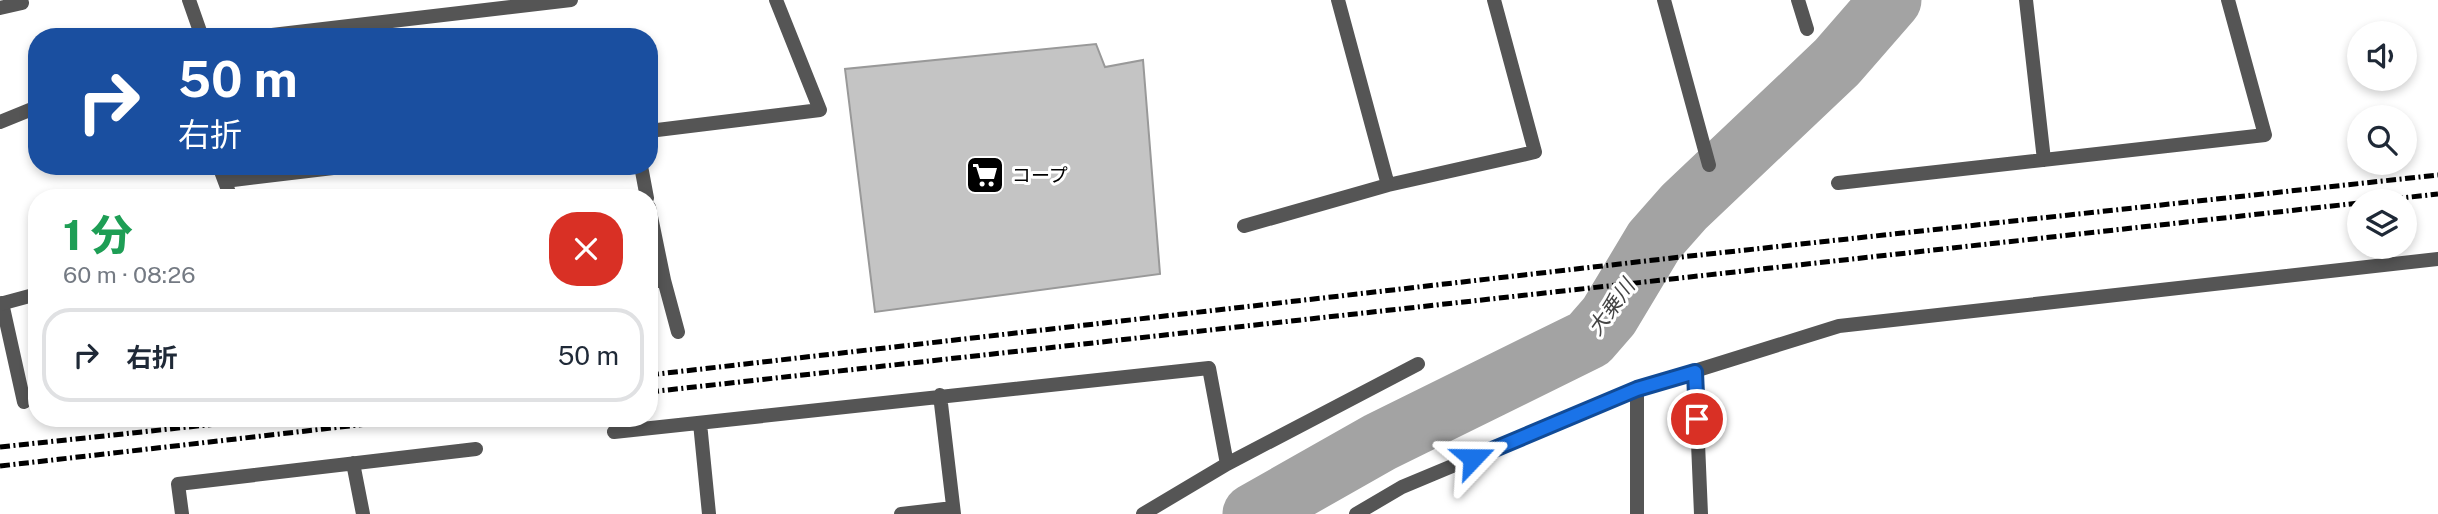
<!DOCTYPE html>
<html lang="ja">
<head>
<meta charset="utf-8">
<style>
	body { margin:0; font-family:"Public Sans","Noto Sans JP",sans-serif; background:#f6f6f7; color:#1f2937; height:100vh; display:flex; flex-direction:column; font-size:26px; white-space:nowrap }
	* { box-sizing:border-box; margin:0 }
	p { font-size:23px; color:#747a83 }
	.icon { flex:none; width:38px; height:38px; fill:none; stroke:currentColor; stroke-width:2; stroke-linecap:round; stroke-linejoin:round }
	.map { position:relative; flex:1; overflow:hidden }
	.sheet { position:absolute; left:28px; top:189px; width:630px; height:238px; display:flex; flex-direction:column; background:#fff; border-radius:28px; box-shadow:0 4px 10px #0003 }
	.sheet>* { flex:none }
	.top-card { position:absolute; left:28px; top:28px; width:630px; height:147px; border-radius:28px; box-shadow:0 4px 10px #0003; background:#1a4fa0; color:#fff; overflow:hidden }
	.buttons { position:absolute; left:2347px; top:21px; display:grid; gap:14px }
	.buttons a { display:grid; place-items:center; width:70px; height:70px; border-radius:50%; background:#fff; box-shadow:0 4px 10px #0003; font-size:35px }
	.pin { position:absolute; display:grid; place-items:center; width:60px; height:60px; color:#fff; margin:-30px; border:4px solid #fff; border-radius:50%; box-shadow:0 2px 7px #0007 }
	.me { position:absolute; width:77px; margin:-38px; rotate:67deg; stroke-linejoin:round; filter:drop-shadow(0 0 5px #0008) }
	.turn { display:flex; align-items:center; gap:24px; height:147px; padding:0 35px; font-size:32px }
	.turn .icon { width:91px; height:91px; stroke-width:2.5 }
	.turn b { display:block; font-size:49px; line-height:60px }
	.round { display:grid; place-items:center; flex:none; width:74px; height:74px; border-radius:28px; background:#f6f6f7 }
	.head { display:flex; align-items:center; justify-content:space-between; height:119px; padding:0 35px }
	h1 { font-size:42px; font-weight:800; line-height:52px; color:#1e9e55 }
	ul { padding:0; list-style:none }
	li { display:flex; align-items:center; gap:21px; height:94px; margin:0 14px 10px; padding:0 21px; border:4px solid #e0e1e3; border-radius:28px }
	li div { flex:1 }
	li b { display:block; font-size:26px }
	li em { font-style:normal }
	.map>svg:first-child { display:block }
</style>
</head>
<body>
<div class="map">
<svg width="2438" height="514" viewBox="0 0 2438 514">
	<rect width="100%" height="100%" fill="#fff"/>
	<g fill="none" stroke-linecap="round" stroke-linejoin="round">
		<!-- river -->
		<path stroke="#a3a3a3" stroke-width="61" d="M1253 514 1380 442 1589 339 1609 316 1654 241 1684 207 1837 62 1891 0"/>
	</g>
	<!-- building -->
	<path fill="#c4c4c4" stroke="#999" stroke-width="2" d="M1096 44 1105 67 1143 60 1160 274 875 312 845 69Z"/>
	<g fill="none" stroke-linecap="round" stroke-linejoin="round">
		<!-- service -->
		<path stroke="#555" stroke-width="14" d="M0 8 22 3 21 0
			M2 303 24 402"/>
		<!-- minor -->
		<path stroke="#555" stroke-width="14" d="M189 0 202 37
			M1338 0 1388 185
			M1664 0 1709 165
			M1798 0 1807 29
			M2026 0 2044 160
			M255 37 571 0
			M0 122 37 107
			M649 131 820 110 776 0
			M219 166 231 198
			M641 166 647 198
			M225 181 350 166
			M1838 183 2265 135 2228 0
			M649 207 664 280 649 282
			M1244 226 1388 185 1535 152 1494 0
			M664 280 678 332
			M0 304 37 294
			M1695 372 1701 514
			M940 395 954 514
			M700 423 709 514
			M614 432 1209 368 1227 464
			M353 463 363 514
			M182 514 178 484 476 449
			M901 514 953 508
			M1143 514 1227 464 1418 364
			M1637 514V389L1839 326 2438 259"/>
		<!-- tertiary -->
		<path stroke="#555" stroke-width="14" d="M1356 514 1402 487 1637 389"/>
		<!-- rail -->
		<path stroke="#000" stroke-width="5" stroke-dasharray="10 3.5 2 3.5" stroke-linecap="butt" d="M2374 201 2438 194
			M649 375 1672 258 2438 175
			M649 392 2359 203
			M0 447 273 418
			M0 466 419 418"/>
	</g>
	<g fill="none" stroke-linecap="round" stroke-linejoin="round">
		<defs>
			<path id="route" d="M1473 458 1637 389 1695 372 1697 419"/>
		</defs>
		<!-- route casing -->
		<use href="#route" stroke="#114b97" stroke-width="18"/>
		<!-- route -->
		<use href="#route" stroke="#1a73e8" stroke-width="12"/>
	</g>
	<!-- icons -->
	<defs>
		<symbol id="supermarket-square" viewBox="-11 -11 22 22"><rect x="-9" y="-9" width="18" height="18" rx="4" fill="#000" stroke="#fff"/><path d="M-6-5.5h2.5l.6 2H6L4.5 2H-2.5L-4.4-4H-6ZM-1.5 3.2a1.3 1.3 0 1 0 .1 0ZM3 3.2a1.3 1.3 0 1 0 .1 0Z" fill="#fff"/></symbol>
	</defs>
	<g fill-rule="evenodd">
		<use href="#supermarket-square" x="963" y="153" width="44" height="44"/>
	</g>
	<g text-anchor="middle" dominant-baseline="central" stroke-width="6" stroke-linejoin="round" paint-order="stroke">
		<!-- poi labels -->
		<g font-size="19" fill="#000" stroke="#fff" text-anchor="start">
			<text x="1012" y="175">コープ</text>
		</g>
		<!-- water labels -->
		<g font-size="21" font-style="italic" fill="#444" stroke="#fff">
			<text transform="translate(1611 307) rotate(-54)">大乗川</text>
		</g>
	</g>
</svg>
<div class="buttons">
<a><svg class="icon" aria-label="sound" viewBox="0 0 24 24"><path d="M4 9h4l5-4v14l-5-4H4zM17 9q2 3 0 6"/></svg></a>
<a><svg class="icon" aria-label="search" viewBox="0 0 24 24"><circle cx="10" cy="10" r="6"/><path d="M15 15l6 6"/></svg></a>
<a><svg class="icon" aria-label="layers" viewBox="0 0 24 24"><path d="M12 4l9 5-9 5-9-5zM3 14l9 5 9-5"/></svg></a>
</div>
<div class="pin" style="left:1697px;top:419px;background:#d93025"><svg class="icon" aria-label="arrive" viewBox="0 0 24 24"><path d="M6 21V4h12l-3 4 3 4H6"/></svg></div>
<svg class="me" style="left:1473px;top:458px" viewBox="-20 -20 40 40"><path d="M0-17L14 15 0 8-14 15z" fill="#1a73e8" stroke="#fff" stroke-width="4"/></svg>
<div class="top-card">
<div class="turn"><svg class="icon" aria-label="right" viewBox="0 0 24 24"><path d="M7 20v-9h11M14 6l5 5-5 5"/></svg><div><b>50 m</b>右折</div></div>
</div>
<section class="sheet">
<div class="head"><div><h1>1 分</h1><p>60 m · 08:26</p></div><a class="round" style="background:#d93025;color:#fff"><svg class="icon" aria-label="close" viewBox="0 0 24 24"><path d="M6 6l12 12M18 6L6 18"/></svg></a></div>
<ul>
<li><svg class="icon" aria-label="right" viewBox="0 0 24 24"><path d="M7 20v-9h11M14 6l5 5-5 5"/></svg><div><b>右折</b></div><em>50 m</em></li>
</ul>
</section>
</div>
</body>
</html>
